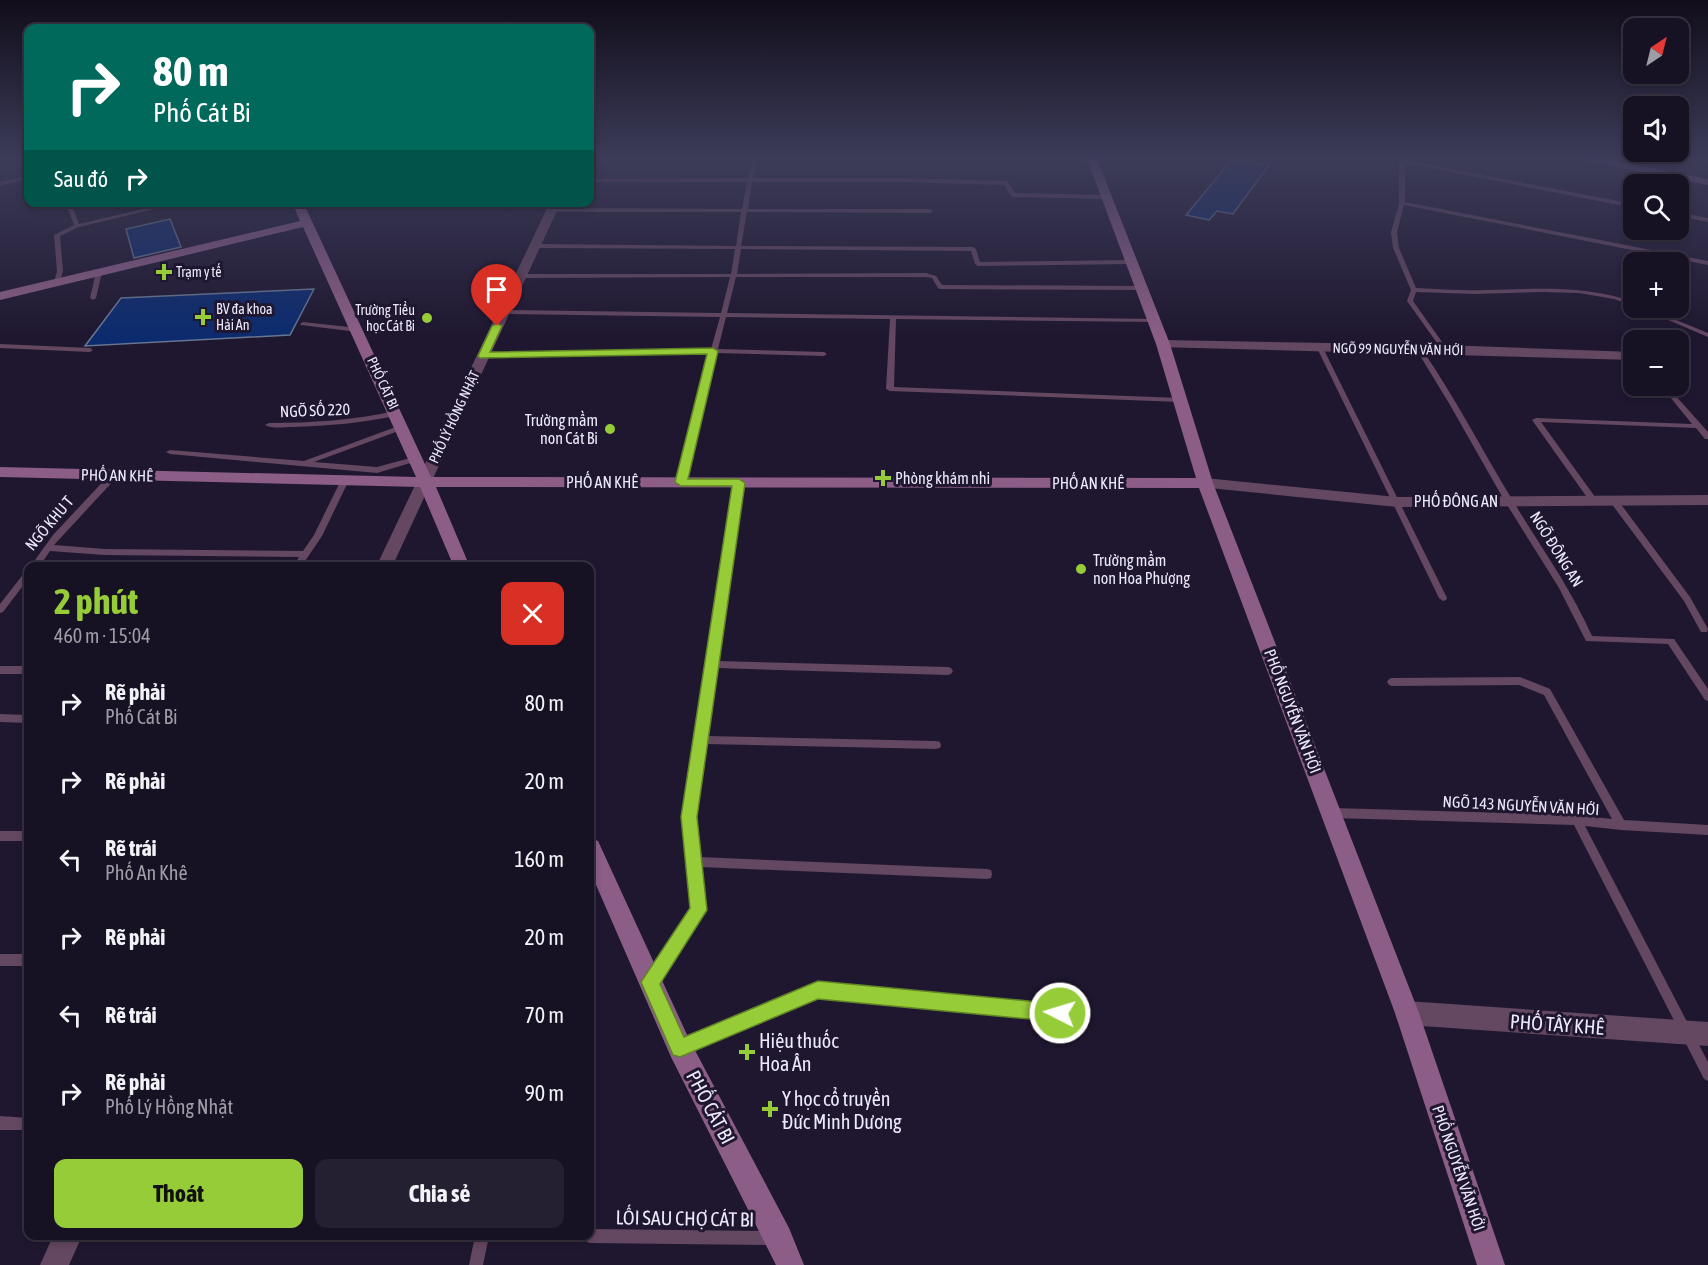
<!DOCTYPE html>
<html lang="vi">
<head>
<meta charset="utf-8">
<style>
	body { margin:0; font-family:"Asap Condensed",sans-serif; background:#241f31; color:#f1f3f6; height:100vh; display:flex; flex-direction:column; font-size:22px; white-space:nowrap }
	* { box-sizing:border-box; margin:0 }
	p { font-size:20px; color:#9e9da6 }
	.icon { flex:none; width:33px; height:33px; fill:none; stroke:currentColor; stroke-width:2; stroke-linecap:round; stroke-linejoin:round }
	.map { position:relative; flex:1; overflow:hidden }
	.panel { position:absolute; left:24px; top:562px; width:570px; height:678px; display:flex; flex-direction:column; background:#171124; border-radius:12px; box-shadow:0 3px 9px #0003,0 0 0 2px #363141 }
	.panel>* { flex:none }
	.top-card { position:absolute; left:24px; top:24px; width:570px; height:183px; border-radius:12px; box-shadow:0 3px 9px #0003,0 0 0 2px #363141; background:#00695c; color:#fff; overflow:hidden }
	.needle { width:39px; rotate:35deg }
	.controls { position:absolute; left:1623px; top:18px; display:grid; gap:12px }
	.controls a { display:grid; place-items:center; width:66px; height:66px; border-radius:12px; background:#171124; box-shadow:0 3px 9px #0003,0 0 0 2px #363141; font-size:30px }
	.pin { position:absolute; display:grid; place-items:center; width:51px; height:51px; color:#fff; margin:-62px -26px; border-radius:50% 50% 50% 0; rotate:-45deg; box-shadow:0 0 6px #0007 }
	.pin .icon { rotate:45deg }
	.me { position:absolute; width:66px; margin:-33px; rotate:275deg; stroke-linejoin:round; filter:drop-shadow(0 0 4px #0008) }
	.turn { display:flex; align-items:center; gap:21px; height:126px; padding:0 30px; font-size:27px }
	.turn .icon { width:78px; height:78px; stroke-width:2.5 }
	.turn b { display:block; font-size:42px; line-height:51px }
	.then { display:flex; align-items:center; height:57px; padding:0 30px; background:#0003; gap:12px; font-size:22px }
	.round { display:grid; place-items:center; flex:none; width:63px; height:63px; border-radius:12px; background:#241f31 }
	.overview { display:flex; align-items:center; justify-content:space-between; height:102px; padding:0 30px }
	h1 { font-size:36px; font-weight:700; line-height:45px; color:#97cc39 }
	.button { display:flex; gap:12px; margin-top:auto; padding:12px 30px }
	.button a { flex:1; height:69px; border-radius:12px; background:#97cc39; color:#111; font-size:24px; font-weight:700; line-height:69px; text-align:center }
	.button a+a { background:#241f31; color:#f1f3f6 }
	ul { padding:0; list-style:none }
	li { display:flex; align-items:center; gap:18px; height:78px; padding:0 30px }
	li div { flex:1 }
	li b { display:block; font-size:22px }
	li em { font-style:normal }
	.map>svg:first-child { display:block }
</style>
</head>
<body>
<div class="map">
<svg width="1708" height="1265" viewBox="0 0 1708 1265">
	<rect width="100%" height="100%" fill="#1f1730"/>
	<!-- building -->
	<path fill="#0c2b6e" stroke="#677692" stroke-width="1.5" d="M1245 160 1269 165 1233 214 1217 211 1209 220 1186 215 1230 162Z
		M170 219 181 247 134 258 126 229Z
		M314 289 290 335 85 346 121 298Z"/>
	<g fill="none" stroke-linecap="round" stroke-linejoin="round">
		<!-- lane -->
		<path fill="#644760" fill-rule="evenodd" d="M753 159H758L753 178H903L1006 181 1008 182 1015 193 1106 195 1109 197 1106 199 1013 197 1011 196 1004 185 903 182H752L748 209H930L933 211 930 213 747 212 741 246 973 247 976 249 980 262 1132 260 1135 262 1132 264 978 266 975 264 971 251 741 249 737 274 926 273 936 276 942 285 1142 286 1145 288 1142 290 940 289 938 288 932 278 926 277H736L727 313 1154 319 1156 320V322L896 319 894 387 1180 398 1184 400 1180 402 890 391 886 389 890 319 726 317 718 349 824 352 827 354 824 356 717 353 685 482 681 485 677 482 710 353 481 357 480 356 483 354 711 349 720 317 504 314 501 312 504 310 721 313 730 277 521 278 518 276 521 274H731L735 249 536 248 533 246 536 244 736 246 741 212H553L550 210 553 208 742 209 747 182H590V179L748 178Z
			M1399 159 1634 204V208L1405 163V202L1708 261V265L1404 205 1397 232 1399 248 1416 288C1440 289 1463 291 1486 290 1537 289 1585 285 1634 302V306L1614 299 1579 293 1541 292 1474 294 1416 292 1413 301 1447 349 1446 350H1442L1407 301 1411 290 1393 248 1391 232 1399 203Z
			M28 176V179L0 186V182Z
			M65 202H71L79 224 173 202H184L79 227 60 236 63 271 60 282 57 284 54 282 57 271 54 235 74 225Z
			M1678 212 1708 218V222L1678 216Z
			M99 270 102 272 96 298 93 300 90 298 96 272Z
			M1640 308H1647L1708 333V337Z
			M303 322 358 328 361 330 358 332 301 325 300 324Z
			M0 344 90 348 93 350 90 352 0 348Z
			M1320 346 1323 348 1447 598 1446 600 1443 601 1439 598 1317 348Z
			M1419 347 1421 348C1455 397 1482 450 1513 501 1540 546 1571 588 1592 636L1674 639 1708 689V701L1705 700 1668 644 1586 641 1559 588 1504 500 1450 405 1416 349Z
			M1661 386H1667L1708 432V439H1705L1696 428 1541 422 1598 501 1594 504 1591 503 1532 420 1536 418 1692 424Z
			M396 411H399V415C364 423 328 426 292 427 284 427 272 429 265 425L269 423C312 423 354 420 396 411Z
			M401 425H404V429L314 462 377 467 414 457 418 459 417 461 377 473 170 454 166 452 170 450 304 461Z
			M114 472 117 473 118 475 117 477 54 545 105 549 303 551 314 535 342 478H348L349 480 322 536 301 567H293L299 557 105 555 50 551 39 567H30L53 535 111 473Z
			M739 480 743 483 717 661 948 667 951 668 953 671 951 674 948 675 716 668 706 736 936 741 940 742 941 745 940 748 936 749 705 744 694 817 699 857 987 869 991 870 992 874 991 878 987 879 700 867 705 910 655 984 651 986 647 984 645 980 647 976 693 909 684 817 735 483Z
			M1614 498 1617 499 1690 597 1708 629 1707 632H1701L1684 601 1611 503 1610 501 1611 499Z
			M28 571V579L3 612 0 613V604L25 572Z
			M0 666H28V674H0Z
			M1520 677 1550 689 1624 820 1708 825V835L1621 830 1585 826 1708 1062V1081L1704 1079 1574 825 1333 818 1329 816 1328 813 1329 810 1333 808 1577 815 1612 819 1544 695 1519 685 1392 686 1389 685 1387 682 1389 679 1392 678Z
			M0 714 28 715V723L0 722Z
			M0 831H28V841H0Z
			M0 954H28V966H0Z
			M818 984 1061 1007 1065 1009 1067 1013 1065 1017 1061 1019 818 996 682 1053 678 1051 676 1047 678 1043Z
			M0 1116 28 1118V1130H0Z
			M590 1229 773 1231 778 1233 780 1238 778 1243 773 1245 590 1243 585 1241 583 1236H590Z
			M475 1236H489L483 1265H469Z"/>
		<!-- street -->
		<path fill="#644760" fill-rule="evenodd" d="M550 202H561L392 567H376Z
			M1163 340 1444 345 1634 352V360L1158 347 1156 344Z
			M1205 478 1397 497 1708 495V505L1397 507 1199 487 1197 483 1199 479Z
			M1407 1001 1708 1022V1046L1407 1025 1398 1022 1395 1013 1398 1004Z
			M53 1236H82L69 1265H40Z"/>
		<!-- secondary -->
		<path fill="#8c5e87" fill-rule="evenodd" d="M1087 159H1097L1170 344 1213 483 1419 1013 1505 1265H1477L1395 1013 1199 488 436 487 470 567H454L420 487 0 477V467L416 477 303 227 0 300V292L300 221 292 202H303L431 477 1196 478 1156 344Z
			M1578 159H1602L1708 179V185Z
			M590 838 598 841 689 1039 789 1228 804 1265H776L671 1057 590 871Z"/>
	</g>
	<!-- sky -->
	<linearGradient id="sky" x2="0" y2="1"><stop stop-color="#110d1a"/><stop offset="0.47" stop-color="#3c3c59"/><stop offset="1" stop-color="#3c3c59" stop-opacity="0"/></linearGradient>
	<rect width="1708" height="336" fill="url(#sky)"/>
	<!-- route -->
	<path fill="#97cc39" stroke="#628525" stroke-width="1.5" d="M497 323 502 326 490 352 713 348 718 351 688 479H739L745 483 697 817 707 910 660 984 684 1037 818 981 1060 1004 1067 1007 1070 1013 1067 1020 1060 1022 818 999 680 1057 673 1055 641 982 690 908 681 817 732 486H681L675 482 707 354 480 358 478 356 492 326Z"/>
	<!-- markers -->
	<g fill="#97cc39" stroke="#1f1730" stroke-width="2">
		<path d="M161 263h6v6h6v6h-6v6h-6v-6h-6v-6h6z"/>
		<path d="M200 308h6v6h6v6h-6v6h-6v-6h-6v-6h6z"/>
		<circle cx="427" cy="318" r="6"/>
		<circle cx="610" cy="429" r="6"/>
		<path d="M880 469h6v6h6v6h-6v6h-6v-6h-6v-6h6z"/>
		<circle cx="1081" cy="569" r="6"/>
		<path d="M744 1043h6v6h6v6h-6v6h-6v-6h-6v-6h6z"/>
		<path d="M767 1100h6v6h6v6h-6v6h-6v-6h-6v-6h6z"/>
	</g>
	<g text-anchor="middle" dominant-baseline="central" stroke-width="6" stroke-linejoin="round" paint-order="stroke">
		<!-- far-poi labels -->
		<g font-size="14" fill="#ede9fa" stroke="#1f1730" text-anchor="start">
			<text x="176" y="272">Trạm y tế</text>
			<text x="216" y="309">BV đa khoa<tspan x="216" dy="16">Hải An</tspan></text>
			<text x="415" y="310" text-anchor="end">Trường Tiểu<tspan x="415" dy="16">học Cát Bi</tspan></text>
		</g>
		<!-- far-street labels -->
		<g font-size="14" fill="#ede9fa" stroke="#1f1730">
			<text transform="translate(1398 349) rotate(1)">NGÕ 99 NGUYỄN VĂN HỚI</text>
			<text transform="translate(383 383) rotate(65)">PHỐ CÁT BI</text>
			<text transform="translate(454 417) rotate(-65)">PHỐ LÝ HỒNG NHẬT</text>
		</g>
		<!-- street labels -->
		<g font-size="16" fill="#ede9fa" stroke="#1f1730">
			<text transform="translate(315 410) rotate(-2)">NGÕ SỐ 220</text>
			<text transform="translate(117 475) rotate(1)">PHỐ AN KHÊ</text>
			<text x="602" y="482">PHỐ AN KHÊ</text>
			<text x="1088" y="483">PHỐ AN KHÊ</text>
			<text x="1456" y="501">PHỐ ĐÔNG AN</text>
			<text transform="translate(49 523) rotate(-50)">NGÕ KHU T</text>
			<text transform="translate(1557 549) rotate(58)">NGÕ ĐÔNG AN</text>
			<text transform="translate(1293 711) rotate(69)">PHỐ NGUYỄN VĂN HỚI</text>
			<text transform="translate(1521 805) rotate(3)">NGÕ 143 NGUYỄN VĂN HỚI</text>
			<text transform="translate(1459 1168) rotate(71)">PHỐ NGUYỄN VĂN HỚI</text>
		</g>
		<!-- poi labels -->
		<g font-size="16" fill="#ede9fa" stroke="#1f1730" text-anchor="start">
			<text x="598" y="420" text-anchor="end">Trường mầm<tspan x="598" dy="18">non Cát Bi</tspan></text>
			<text x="895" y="478">Phòng khám nhi</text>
			<text x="1093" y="560">Trường mầm<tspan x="1093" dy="18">non Hoa Phượng</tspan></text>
		</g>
		<!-- near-street labels -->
		<g font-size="20" fill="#ede9fa" stroke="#1f1730">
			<text transform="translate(1557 1024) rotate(4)">PHỐ TÂY KHÊ</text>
			<text transform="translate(711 1107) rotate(62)">PHỐ CÁT BI</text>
			<text transform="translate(685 1218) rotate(1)">LỐI SAU CHỢ CÁT BI</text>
		</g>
		<!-- near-poi labels -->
		<g font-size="20" fill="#ede9fa" stroke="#1f1730" text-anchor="start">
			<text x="759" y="1040">Hiệu thuốc<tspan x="759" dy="23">Hoa Ân</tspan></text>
			<text x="782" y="1098">Y học cổ truyền<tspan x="782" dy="23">Đức Minh Dương</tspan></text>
		</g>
	</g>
</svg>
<div class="controls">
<a><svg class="needle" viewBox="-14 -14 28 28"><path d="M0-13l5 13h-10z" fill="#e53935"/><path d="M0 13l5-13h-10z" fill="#9e9da6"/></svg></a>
<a><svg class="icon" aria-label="sound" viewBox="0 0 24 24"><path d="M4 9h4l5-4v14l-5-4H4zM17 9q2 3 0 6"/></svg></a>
<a><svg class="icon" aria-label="search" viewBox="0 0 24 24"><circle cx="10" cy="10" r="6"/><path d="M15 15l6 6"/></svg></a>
<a>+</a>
<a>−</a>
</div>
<div class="pin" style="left:497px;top:326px;background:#d93025"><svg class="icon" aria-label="arrive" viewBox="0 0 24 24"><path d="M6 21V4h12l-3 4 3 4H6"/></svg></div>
<svg class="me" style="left:1060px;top:1013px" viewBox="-20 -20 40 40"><circle r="17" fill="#97cc39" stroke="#fff" stroke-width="3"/><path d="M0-11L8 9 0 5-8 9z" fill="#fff"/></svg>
<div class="top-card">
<div class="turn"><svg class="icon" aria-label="right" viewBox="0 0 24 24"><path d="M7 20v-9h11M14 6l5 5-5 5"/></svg><div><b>80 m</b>Phố Cát Bi</div></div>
<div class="then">Sau đó<svg class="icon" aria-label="right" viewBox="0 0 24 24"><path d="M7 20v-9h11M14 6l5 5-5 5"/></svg></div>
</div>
<section class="panel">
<div class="overview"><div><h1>2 phút</h1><p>460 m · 15:04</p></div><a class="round" style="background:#d93025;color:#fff"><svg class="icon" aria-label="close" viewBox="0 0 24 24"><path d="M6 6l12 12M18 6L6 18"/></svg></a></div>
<ul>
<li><svg class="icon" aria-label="right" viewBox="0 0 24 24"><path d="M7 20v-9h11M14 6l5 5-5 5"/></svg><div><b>Rẽ phải</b><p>Phố Cát Bi</p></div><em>80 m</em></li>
<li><svg class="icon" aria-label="right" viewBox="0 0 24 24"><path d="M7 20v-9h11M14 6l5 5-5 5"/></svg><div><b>Rẽ phải</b></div><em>20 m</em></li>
<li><svg class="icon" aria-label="left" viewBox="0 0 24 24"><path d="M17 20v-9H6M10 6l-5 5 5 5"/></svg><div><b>Rẽ trái</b><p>Phố An Khê</p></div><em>160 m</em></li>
<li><svg class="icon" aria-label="right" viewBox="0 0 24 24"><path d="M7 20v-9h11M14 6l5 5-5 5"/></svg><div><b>Rẽ phải</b></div><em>20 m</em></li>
<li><svg class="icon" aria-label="left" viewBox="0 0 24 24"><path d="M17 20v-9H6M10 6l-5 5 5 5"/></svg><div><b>Rẽ trái</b></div><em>70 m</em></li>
<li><svg class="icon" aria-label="right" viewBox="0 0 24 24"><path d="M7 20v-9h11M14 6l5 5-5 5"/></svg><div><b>Rẽ phải</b><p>Phố Lý Hồng Nhật</p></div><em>90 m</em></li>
</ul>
<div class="button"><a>Thoát</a><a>Chia sẻ</a></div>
</section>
</div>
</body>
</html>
